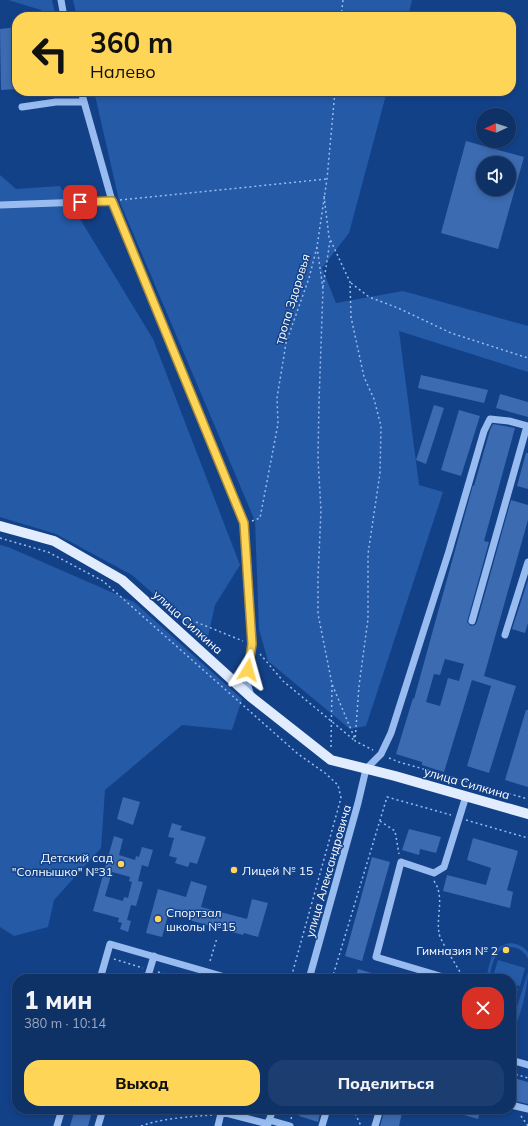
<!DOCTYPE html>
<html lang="ru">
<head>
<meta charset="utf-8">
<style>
	body { margin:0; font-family:Mulish,sans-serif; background:#1c3d6f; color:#f1f3f6; height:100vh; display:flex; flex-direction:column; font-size:15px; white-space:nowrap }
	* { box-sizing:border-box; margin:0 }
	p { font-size:13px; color:#9ba9bf }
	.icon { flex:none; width:22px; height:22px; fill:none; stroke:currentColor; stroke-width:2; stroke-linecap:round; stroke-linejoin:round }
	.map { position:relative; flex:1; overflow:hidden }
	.details { position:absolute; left:12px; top:974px; width:504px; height:140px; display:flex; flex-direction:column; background:#0e3166; border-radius:16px; box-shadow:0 2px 6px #0003,0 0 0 1px #2e4c7a }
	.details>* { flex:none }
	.guide { position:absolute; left:12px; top:12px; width:504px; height:84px; border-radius:16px; box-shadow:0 2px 6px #0003,0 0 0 1px #2e4c7a; background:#ffd557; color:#111; overflow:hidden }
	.needle { width:26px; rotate:267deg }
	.fabs { position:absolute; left:476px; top:108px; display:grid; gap:8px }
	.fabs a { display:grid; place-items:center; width:40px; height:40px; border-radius:50%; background:#0e3166; box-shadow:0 2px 6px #0003,0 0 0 1px #2e4c7a; font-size:20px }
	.pin { position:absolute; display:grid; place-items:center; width:34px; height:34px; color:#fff; margin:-17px; border-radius:8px; box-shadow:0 2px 6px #0006 }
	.me { position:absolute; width:44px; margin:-22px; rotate:8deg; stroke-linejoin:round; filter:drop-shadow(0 0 3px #0008) }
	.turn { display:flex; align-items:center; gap:14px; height:84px; padding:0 12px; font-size:18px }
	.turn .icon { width:52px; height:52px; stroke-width:2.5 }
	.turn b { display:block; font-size:28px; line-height:34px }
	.round { display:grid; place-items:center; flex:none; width:42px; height:42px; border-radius:16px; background:#1c3d6f }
	.headline { display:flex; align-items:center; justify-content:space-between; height:68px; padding:0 12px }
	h1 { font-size:24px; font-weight:800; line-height:30px }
	.primary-button { display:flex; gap:8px; margin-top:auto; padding:8px 12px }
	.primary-button a { flex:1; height:46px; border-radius:16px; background:#ffd557; color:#111; font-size:16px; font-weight:800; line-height:46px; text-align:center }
	.primary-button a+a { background:#1c3d6f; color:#f1f3f6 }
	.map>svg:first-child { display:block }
</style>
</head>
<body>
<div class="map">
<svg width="528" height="1126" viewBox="0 0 528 1126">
	<rect width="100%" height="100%" fill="#134188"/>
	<!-- green -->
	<path fill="#255aa7" d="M8 0H52L56 17H42L41 10Z
		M73 0H412L408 17H77Z
		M94 91H387L349 233 322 268 336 303 403 291 528 326V372L399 331 419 485 443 492 366 726 350 729 268 661 259 629 255 521 119 200Z
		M0 175 16 189 60 186 153 339 240 565 215 605 207 641 132 575 56 534 0 517Z
		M0 545 8 547 134 602 242 699 232 730 182 725 105 790 101 848 54 900 48 927 14 936 0 927Z
		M511 943C518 944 523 946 528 952V959C523 947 506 942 497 954 492 961 491 971 489 979H486C491 961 490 946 511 943Z
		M498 960 525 968 520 986 511 984V979H492Z
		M528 972C528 986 520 1022 511 1033V1026Z
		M511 987 518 989 511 1013Z"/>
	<!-- building -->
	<path fill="#3c6bb2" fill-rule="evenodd" d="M17 27V47H14L17 89 1 90 0 29Z
		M466 141 524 157 498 249 441 233ZM483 163H509V189H483Z
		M421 375 488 390 484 403 418 388Z
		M500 394 528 402V417L496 408Z
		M434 405 444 408 426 464 416 460Z
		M459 410 480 416 461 476 441 470Z
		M493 424 515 428 484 541 489 542 467 622 471 626 475 625 477 622 511 500 528 505V520L484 676 516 686 489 773 467 766 491 686 472 680 444 772 422 765V762L396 754 413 698 414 699 473 485 474 486 490 430ZM445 659 464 664 459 681 448 678 440 706 426 702 434 674 440 675Z
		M526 453H528V489L517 486Z
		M528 580V623L525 633 512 629Z
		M526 710H528V787L505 780Z
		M123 797 140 802 133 825 117 819Z
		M172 823 182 826 180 830 206 837 197 864 190 862 188 867 175 863 177 858 169 856 174 838 168 837Z
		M409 829 441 837 436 853 420 849 419 855 402 850Z
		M114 836 123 839 119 855 135 860 136 856 139 857 142 847 153 850 148 867 142 865 138 881 143 882 136 906 131 905 127 920 131 921 128 932 120 929 122 923 118 922 119 918 93 911ZM112 872 130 877 129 881 132 882 128 898 124 897 123 901 105 896Z
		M473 838 518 851 507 890 513 892 510 908 443 891 447 875 486 885 491 868 467 860Z
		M372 857 390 862 362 961 345 956Z
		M191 881 207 886 201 907 247 919 252 899 268 903 258 937 244 933 243 935 189 920 190 918 169 912 162 937 146 933 158 889 186 897Z
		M358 969 385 977V979H355Z
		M517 1079 528 1082V1104L511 1100Z
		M75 1109H93L88 1126H70Z
		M301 1109H321L318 1122 299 1116Z
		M385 1109H403L399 1126H380Z
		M451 1109H481L478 1119 450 1111Z"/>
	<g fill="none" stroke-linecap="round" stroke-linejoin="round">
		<!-- path -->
		<path stroke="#99bcf0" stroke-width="1.5" stroke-dasharray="2 3" stroke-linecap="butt" d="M341 17 343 0
			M324 196 329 237 350 282 351 317 364 377 374 399 381 426 380 473 368 554V619L359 686 355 741 373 750
			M120 200 327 179
			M317 247 323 289 319 402 318 459 321 510 318 578V614L332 684 355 739
			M351 283 369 297 398 308 451 333 528 358
			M323 287 330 241
			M252 521 260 518 278 424 277 398 286 343 309 278 317 247 327 179 335 91
			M0 538 48 552 103 581 298 754 325 773 338 785 341 798 291 978
			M196 622 243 641
			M260 654 283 681 354 740
			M331 747 332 685
			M389 758 399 762 528 799
			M466 820 528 838
			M380 821 395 831 399 854
			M434 881C445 897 436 915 439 933 439 939 460 971 464 979
			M114 959 143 968
			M210 961 217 938
			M158 972 181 979
			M332 979 387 797 451 815
			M511 1073 528 1078
			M511 1094 516 1075
			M353 1109 361 1126
			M521 1116 528 1126
			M291 1119 294 1109
			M141 1126C163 1118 189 1117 212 1115"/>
		<!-- minor -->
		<path stroke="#99bcf0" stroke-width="7" d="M61 0 64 17
			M81 91 112 201 244 523 252 644 247 683 251 696
			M22 107 56 102H84
			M0 205 112 201
			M472 621 527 426
			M505 635 528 562
			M100 979 110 944 232 979
			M147 979 154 956
			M309 979 358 803 366 769 381 754 391 733 449 551 484 431 490 419 509 421 528 426
			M450 979 376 957 401 862 434 873 444 867 466 796
			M511 1060 528 1065
			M511 1105 528 1109
			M222 1112 268 1124
			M269 1120 290 1126
			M268 1124 273 1109
			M57 1126 62 1109
			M98 1126 103 1109
			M218 1126 222 1109
			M322 1126 327 1109
			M375 1126 380 1109"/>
		<!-- major -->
		<path stroke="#e1ecff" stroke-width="10" d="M0 526 54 541 122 580 251 697 331 760 395 776 528 814"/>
	</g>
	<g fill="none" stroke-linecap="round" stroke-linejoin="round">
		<defs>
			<path id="route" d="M80 202 112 201 244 523 252 644 248 670"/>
		</defs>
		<!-- route casing -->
		<use href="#route" stroke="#a68a39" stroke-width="10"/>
		<!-- route -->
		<use href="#route" stroke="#ffd557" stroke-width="7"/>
	</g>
	<!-- markers -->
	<g fill="#ffd557" stroke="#134188" stroke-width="1.5">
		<circle cx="121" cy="864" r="4"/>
		<circle cx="234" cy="870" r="4"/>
		<circle cx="158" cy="919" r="4"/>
		<circle cx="506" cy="950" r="4"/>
	</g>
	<g text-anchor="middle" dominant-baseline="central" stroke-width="3" stroke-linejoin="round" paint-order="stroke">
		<!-- street labels -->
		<g font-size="12" fill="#fff" stroke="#134188">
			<text transform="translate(292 299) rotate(-73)">тропа Здоровья</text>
			<text transform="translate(188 622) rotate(42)">улица Силкина</text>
			<text transform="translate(467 783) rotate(16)">улица Силкина</text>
			<text transform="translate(328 871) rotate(-74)">улица Александровича</text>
		</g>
		<!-- poi labels -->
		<g font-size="12" fill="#fff" stroke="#134188" text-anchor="end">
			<text x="113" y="857">Детский сад<tspan x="113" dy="14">"Солнышко" №31</tspan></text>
			<text x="242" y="870" text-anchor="start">Лицей № 15</text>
			<text x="166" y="912" text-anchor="start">Спортзал<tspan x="166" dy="14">школы №15</tspan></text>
			<text x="498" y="950">Гимназия № 2</text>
		</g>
	</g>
</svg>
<div class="fabs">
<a><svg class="needle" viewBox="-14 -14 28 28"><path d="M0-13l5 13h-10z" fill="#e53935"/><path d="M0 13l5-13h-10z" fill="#9ba9bf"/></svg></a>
<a><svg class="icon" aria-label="sound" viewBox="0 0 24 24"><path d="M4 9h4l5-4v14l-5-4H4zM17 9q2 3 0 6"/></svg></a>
</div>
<div class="pin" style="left:80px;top:202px;background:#d93025"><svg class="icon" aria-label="arrive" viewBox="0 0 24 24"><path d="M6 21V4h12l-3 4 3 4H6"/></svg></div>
<svg class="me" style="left:248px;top:670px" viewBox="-20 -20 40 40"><path d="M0-17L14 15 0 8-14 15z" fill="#ffd557" stroke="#fff" stroke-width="4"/></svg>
<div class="guide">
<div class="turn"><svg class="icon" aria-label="left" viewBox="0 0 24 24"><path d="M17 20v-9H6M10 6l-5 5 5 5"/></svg><div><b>360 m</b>Налево</div></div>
</div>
<section class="details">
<div class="headline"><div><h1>1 мин</h1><p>380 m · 10:14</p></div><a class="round" style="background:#d93025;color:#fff"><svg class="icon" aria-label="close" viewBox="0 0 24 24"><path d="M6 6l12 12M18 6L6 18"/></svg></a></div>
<div class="primary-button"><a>Выход</a><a>Поделиться</a></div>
</section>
</div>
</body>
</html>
